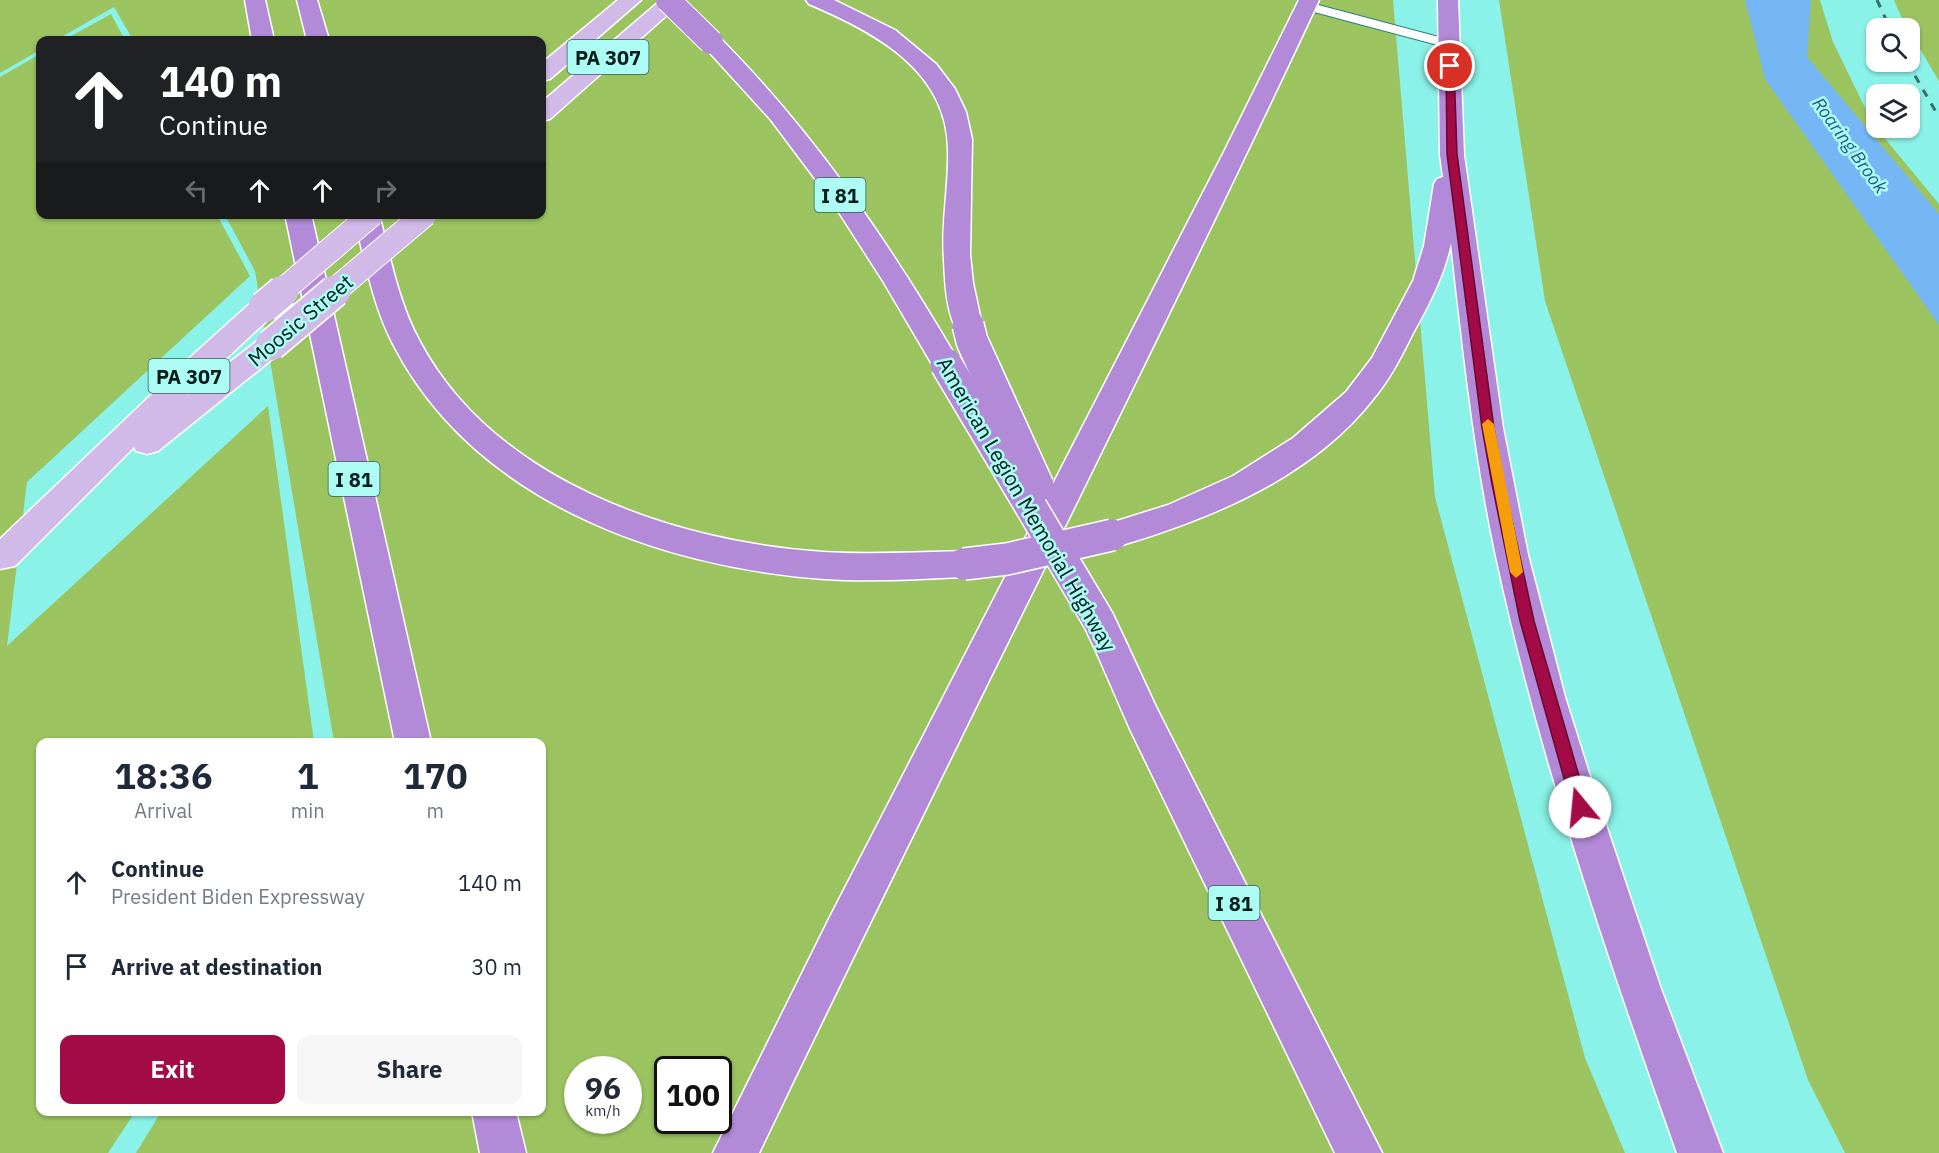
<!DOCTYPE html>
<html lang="en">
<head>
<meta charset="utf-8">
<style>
	body { margin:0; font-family:"IBM Plex Sans",sans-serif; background:#f6f6f7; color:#1f2937; height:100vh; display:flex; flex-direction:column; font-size:22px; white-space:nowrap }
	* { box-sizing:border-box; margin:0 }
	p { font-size:20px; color:#747a83 }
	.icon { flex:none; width:33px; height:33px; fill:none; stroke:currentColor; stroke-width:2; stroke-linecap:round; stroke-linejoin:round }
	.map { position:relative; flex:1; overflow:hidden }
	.drawer { position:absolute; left:36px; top:738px; width:510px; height:378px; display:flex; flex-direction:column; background:#fff; border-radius:12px; box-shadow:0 2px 4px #0004 }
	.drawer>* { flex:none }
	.hud { position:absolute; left:36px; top:36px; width:510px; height:183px; border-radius:12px; box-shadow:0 2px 4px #0004; background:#202124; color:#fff; overflow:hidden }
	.tools { position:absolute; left:1866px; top:18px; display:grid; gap:12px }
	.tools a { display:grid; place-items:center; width:54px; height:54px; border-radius:12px; background:#fff; box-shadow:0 2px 4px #0004; font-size:30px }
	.speed { position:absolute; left:564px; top:1056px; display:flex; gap:12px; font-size:30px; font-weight:700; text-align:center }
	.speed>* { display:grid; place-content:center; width:78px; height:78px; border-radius:50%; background:#fff; box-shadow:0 2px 4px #0004; line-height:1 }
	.speed small { font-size:15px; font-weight:400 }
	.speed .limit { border:3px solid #111; border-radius:9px; background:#fff; color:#111 }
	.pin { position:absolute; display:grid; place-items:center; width:51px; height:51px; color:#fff; margin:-26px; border:3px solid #fff; border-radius:50%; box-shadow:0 2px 6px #0007 }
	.me { position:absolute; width:66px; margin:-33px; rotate:343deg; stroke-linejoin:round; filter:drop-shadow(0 0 4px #0008) }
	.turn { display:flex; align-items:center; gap:21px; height:126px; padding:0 24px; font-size:27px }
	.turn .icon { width:78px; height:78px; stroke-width:2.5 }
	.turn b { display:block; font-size:42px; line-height:51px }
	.lanes { display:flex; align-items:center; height:57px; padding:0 24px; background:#0003; justify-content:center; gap:30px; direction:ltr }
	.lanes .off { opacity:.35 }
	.eta { display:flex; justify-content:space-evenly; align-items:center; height:102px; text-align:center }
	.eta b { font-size:36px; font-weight:700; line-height:42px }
	.primary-button { display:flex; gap:12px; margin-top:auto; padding:12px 24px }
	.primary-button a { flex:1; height:69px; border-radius:12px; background:#a30b46; color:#fff; font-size:24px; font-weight:700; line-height:69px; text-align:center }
	.primary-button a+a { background:#f6f6f7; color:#1f2937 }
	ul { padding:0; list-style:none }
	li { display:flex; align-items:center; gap:18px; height:84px; padding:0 24px }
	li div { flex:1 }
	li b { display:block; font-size:22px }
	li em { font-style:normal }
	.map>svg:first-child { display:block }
</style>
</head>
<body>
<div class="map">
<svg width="1939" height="1153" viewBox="0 0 1939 1153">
	<rect width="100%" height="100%" fill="#8af2e8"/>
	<!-- green -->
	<path fill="#9bc460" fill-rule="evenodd" d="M0 0H1393L1435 497 1585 1058 1625 1153H136L161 1112H542V742H334L255 271 225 215 542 214V40H133L114 7 56 40H40V50L0 73ZM578 1070H628V1120H578ZM668 1070H718V1120H668Z
		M1499 0H1820L1833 42 1873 124 1939 204V1153H1845L1808 1080 1545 301Z
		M1894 0H1939V81L1910 32V28L1904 23Z
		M111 14 125 40H64Z
		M40 54V214L217 215 250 276 27 482 7 646 268 406 314 742H40V1112H135L108 1153H0V77Z"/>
	<!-- water -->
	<path fill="#75b7f4" d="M1745 0H1811L1807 57 1939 214V325L1765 79Z"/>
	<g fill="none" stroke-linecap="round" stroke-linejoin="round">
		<defs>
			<path id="lane" d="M1307 2 1454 41 1455 44 1449 48 1303 9 1301 6 1303 3Z"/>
			<path id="primary" d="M618 0H641L550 79 542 81V63Z
				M661 0H684L550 119 542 121V102Z
				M264 298 274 300 278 307 274 314 185 397 261 338 271 335 281 338 285 345 281 352 158 451 147 454 136 451 134 447 15 566 0 569V539L194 354 254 300Z"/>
			<path id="highway" d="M245 0H265L274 40H252Z
				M297 0H317L329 40H307Z
				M806 0H834L895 30 936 64 955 89 966 112 972 139 970 255 973 283 982 325 978 332 968 335 958 332C946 312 945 283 944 260 941 223 949 187 948 150 948 70 873 31 809 4Z
				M1299 0H1319C1138 387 943 767 759 1153H713L830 917 1224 152Z
				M1438 0H1458L1464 155 1503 428 1528 555 1565 697 1593 786 1661 989 1723 1153H1677C1608 957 1540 760 1496 556 1474 453 1463 348 1451 243 1444 276 1428 306 1412 335 1401 357 1390 379 1374 398 1311 479 1208 520 1112 548L1101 544 1096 535 1101 526 1168 505 1233 476 1293 438 1346 392 1372 358 1413 281 1424 246 1434 184 1437 179 1443 177 1440 155Z
				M711 35 719 37C814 133 888 241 956 357L960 364 956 371 946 374 936 371 883 281 831 200 771 120 700 42 703 37Z
				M285 214H311L431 742H395Z
				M353 214H379C390 256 398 301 419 340 493 481 674 542 823 552 870 555 917 552 964 551L976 554 980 564 976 574 964 577C917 579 870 582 824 579 658 567 473 500 393 344 372 304 365 258 353 214Z
				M1113 636 1125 640 1156 707 1382 1153H1335L1130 729 1096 651 1101 640Z
				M472 1112H516L526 1153H480Z"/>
		</defs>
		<!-- lane casing -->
		<use href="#lane" stroke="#2e8079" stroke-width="2"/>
		<!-- primary casing -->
		<use href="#primary" stroke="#fff" stroke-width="3"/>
		<!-- highway casing -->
		<use href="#highway" stroke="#fff" stroke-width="3"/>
		<!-- lane -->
		<use href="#lane" fill="#fff" fill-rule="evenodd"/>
		<!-- primary -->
		<use href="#primary" fill="#d1b9e8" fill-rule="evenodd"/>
		<!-- highway -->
		<use href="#highway" fill="#b28ad8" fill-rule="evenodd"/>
		<!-- rail -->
		<path stroke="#36706b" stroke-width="3" stroke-dasharray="8 8" stroke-linecap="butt" d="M1877 0 1890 28
			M1907 62 1939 117"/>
		<defs>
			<path id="primary-bridge-far1" d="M281 292 372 214
				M333 292 425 214"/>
			<path id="primary-bridge" d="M264 307 283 291
				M271 345 335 291"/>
			<path id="highway-bridge-far1" d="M668 0 711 42"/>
			<path id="highway-bridge" d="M968 325 972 341 1038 486
				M946 364 1099 621 1113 651
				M964 564 1007 559 1112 535"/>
		</defs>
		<!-- primary-bridge-far1 casing -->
		<use href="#primary-bridge-far1" stroke="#fff" stroke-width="26" stroke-linecap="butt"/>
		<!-- primary-bridge casing -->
		<use href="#primary-bridge" stroke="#fff" stroke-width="34" stroke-linecap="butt"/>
		<!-- highway-bridge-far1 casing -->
		<use href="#highway-bridge-far1" stroke="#fff" stroke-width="26" stroke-linecap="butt"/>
		<!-- highway-bridge casing -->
		<use href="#highway-bridge" stroke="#fff" stroke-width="34" stroke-linecap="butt"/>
		<!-- primary-bridge-far1 -->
		<use href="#primary-bridge-far1" stroke="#d1b9e8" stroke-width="24"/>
		<!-- primary-bridge -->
		<use href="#primary-bridge" stroke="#d1b9e8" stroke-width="31"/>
		<!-- highway-bridge-far1 -->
		<use href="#highway-bridge-far1" stroke="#b28ad8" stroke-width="24"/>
		<!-- highway-bridge -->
		<use href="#highway-bridge" stroke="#b28ad8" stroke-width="31"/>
	</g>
	<!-- route -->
	<path fill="#a30b46" stroke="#6a072e" stroke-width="1.5" d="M1446 64 1454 66 1457 154 1494 428 1504 484 1534 621 1588 807 1586 812 1580 814 1575 812 1572 807 1520 621 1492 484 1482 428 1447 154Z"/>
	<!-- slow -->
	<path fill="#f59e0b" d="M1488 419 1494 424 1523 572 1516 578 1510 572 1482 424Z"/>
	<g text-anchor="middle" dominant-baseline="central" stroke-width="5" stroke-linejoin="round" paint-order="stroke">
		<!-- far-water labels -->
		<g font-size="18" font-style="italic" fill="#1f5b8c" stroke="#acfcf3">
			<text transform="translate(1850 145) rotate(54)">Roaring Brook</text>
		</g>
		<!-- shield labels -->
		<g fill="#acfcf3" stroke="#34605c" stroke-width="1.5">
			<rect x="567.5" y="40" width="81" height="34" rx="4.5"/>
			<rect x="814.5" y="178" width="51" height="34" rx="4.5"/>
			<rect x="148.5" y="359" width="81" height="34" rx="4.5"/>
			<rect x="328.5" y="462" width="51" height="34" rx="4.5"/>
			<rect x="1208.5" y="886" width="51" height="34" rx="4.5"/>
		</g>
		<g font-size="20" font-weight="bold" fill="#001d1b">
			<text x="608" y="57">PA 307</text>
			<text x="840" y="195">I 81</text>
			<text x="189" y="376">PA 307</text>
			<text x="354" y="479">I 81</text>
			<text x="1234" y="903">I 81</text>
		</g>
		<!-- street labels -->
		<g font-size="21" fill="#001d1b" stroke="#acfcf3">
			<text transform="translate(300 320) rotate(-40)">Moosic Street</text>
			<text transform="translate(1027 504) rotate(60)">American Legion Memorial Highway</text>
		</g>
	</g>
</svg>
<div class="tools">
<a><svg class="icon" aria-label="search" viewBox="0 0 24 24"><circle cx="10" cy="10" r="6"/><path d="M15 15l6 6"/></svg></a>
<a><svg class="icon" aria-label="layers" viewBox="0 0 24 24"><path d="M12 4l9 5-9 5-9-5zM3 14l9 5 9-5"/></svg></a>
</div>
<div class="speed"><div>96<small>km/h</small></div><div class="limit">100</div></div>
<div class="pin" style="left:1450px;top:66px;background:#d93025"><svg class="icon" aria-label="arrive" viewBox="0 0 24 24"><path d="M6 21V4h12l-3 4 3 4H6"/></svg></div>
<svg class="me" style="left:1580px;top:807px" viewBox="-20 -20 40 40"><circle r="19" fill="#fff"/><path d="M0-13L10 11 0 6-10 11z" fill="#a30b46"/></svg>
<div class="hud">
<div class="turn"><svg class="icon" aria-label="ahead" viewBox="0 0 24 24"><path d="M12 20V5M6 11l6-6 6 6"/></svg><div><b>140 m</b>Continue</div></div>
<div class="lanes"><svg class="icon off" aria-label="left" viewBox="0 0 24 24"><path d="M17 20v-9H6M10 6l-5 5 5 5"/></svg><svg class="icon" aria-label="ahead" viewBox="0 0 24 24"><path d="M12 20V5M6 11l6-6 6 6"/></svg><svg class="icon" aria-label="ahead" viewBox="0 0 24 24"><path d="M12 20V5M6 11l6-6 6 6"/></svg><svg class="icon off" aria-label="right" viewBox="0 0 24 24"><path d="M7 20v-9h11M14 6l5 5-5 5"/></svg></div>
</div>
<section class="drawer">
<div class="eta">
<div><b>18:36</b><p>Arrival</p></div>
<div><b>1</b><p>min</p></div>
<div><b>170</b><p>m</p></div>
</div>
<ul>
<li><svg class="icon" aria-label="ahead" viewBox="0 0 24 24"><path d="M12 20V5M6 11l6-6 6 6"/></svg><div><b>Continue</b><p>President Biden Expressway</p></div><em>140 m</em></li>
<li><svg class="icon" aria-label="arrive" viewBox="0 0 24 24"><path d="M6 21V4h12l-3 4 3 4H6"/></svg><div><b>Arrive at destination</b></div><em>30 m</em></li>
</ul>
<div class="primary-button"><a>Exit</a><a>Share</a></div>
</section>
</div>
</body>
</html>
